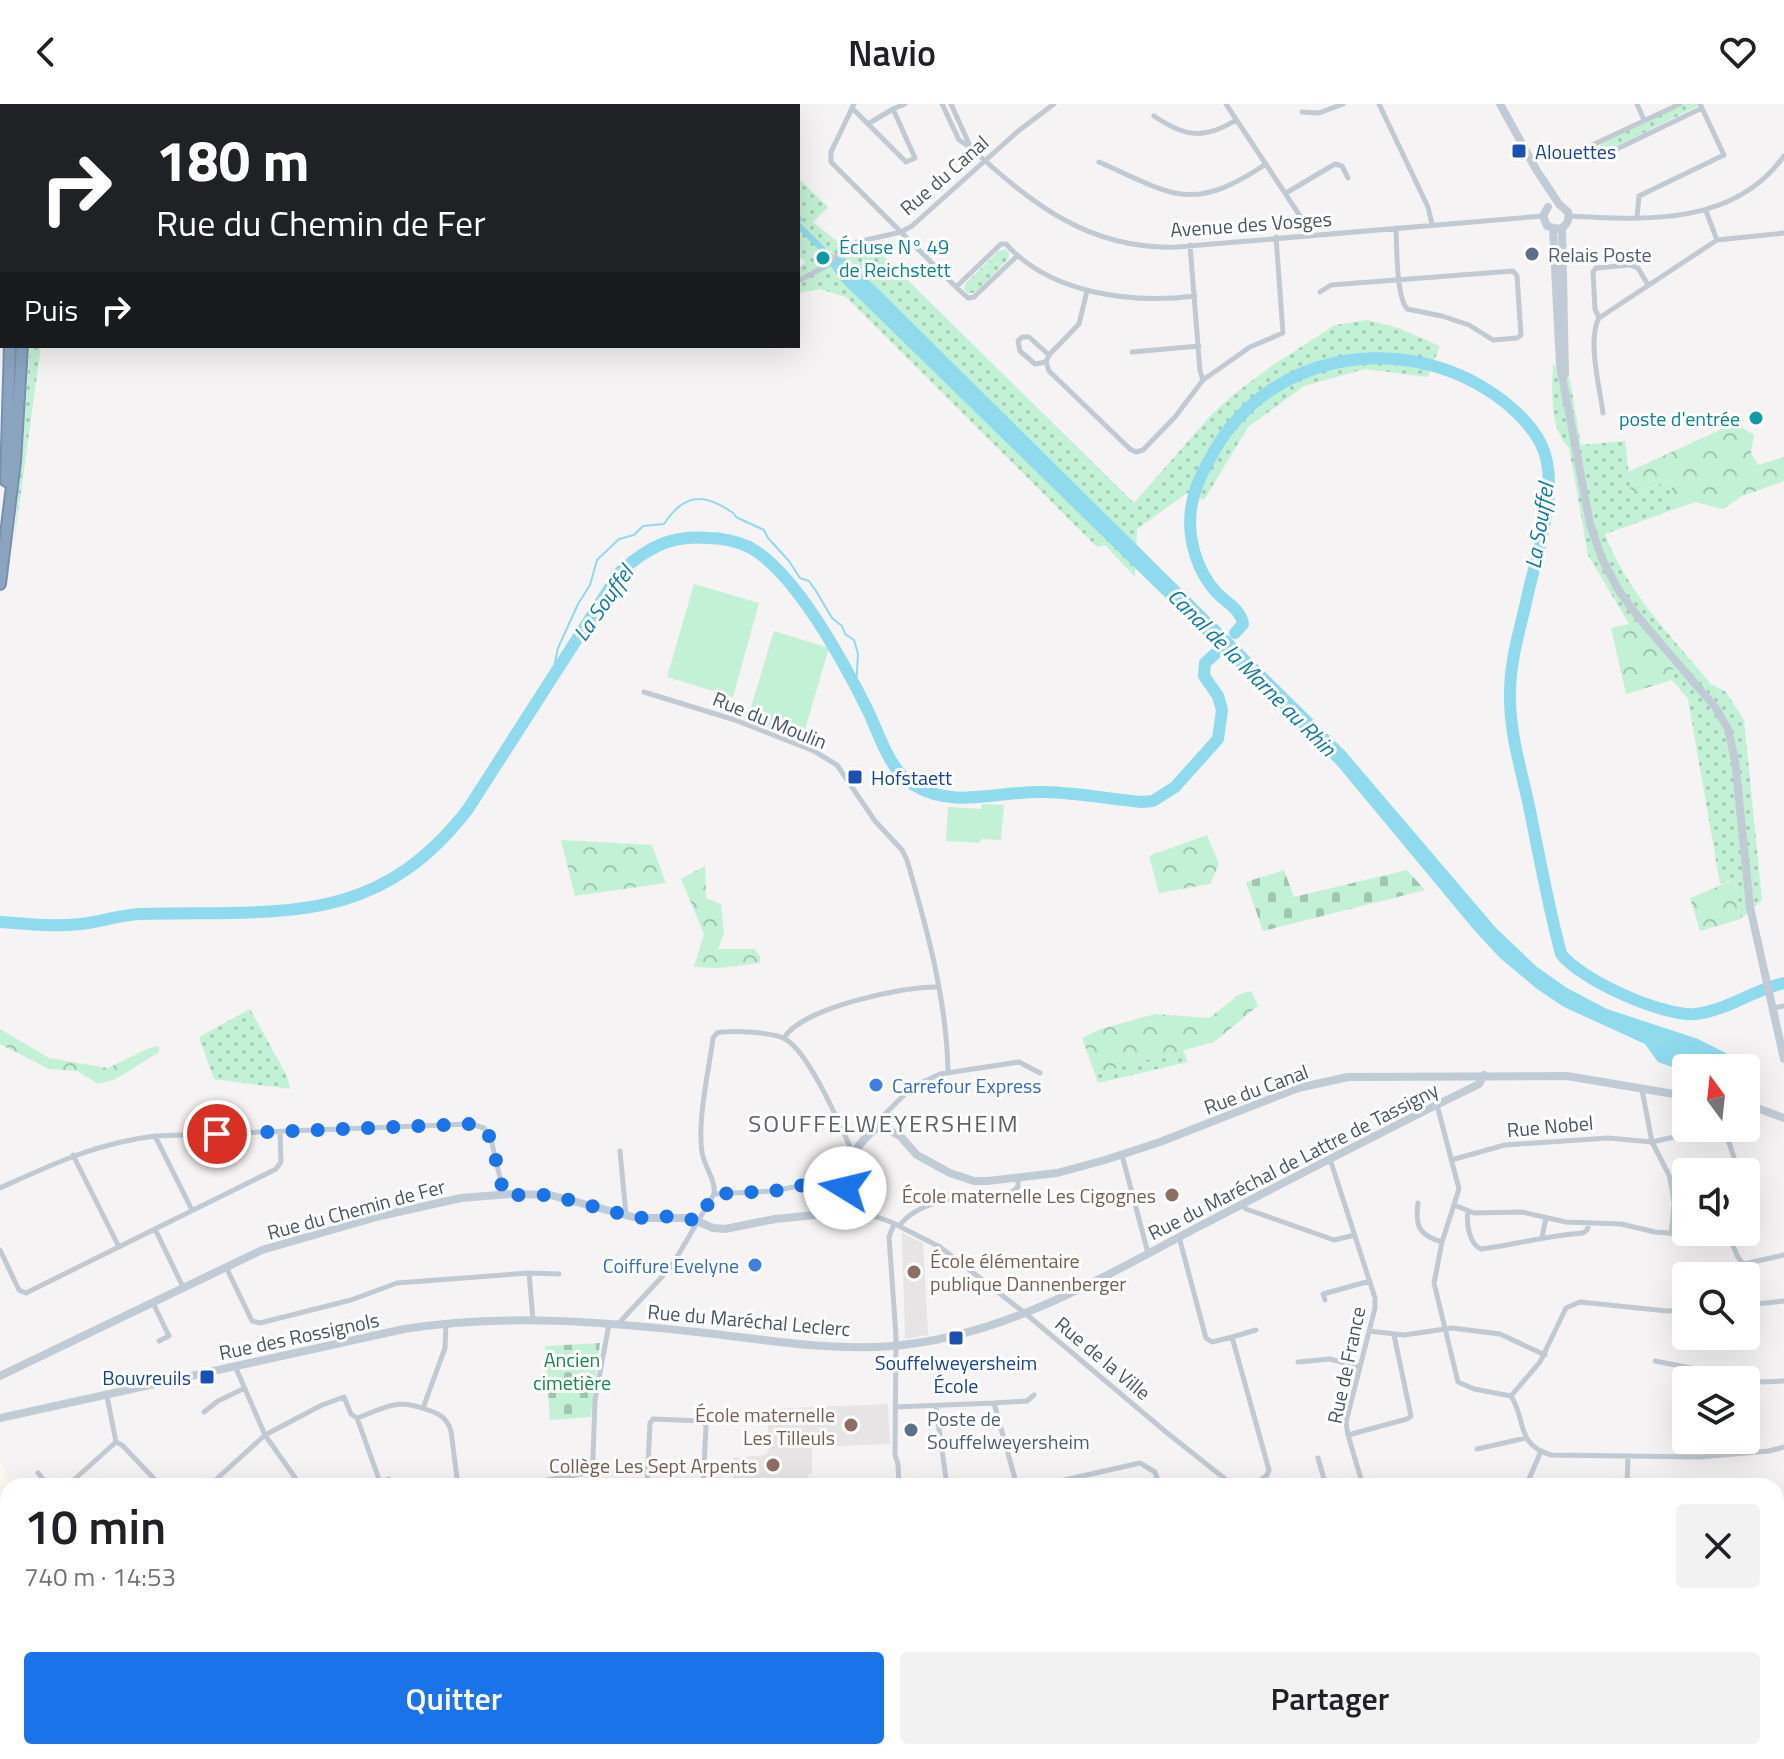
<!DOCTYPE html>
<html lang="fr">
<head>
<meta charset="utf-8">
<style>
	body { margin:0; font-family:"Titillium Web",sans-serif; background:#f2f2f2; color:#202124; height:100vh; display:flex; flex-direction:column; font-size:30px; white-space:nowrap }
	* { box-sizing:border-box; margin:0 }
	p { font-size:26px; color:#757577 }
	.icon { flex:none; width:44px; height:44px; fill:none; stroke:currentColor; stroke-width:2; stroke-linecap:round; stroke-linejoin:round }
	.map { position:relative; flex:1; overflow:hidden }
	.drawer { position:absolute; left:0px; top:1374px; width:1784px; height:282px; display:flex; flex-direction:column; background:#fff; border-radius:24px 24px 0 0; box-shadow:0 8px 32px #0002 }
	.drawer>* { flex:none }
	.hud { position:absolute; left:0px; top:0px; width:800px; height:244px; box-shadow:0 8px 32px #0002; background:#202124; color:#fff; overflow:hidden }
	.needle { width:52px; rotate:345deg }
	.controls { position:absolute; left:1672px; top:950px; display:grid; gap:16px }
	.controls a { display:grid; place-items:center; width:88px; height:88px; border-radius:8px; background:#fff; box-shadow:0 8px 32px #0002; font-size:40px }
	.pin { position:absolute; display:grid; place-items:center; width:68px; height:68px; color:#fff; margin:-34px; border:4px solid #fff; border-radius:50%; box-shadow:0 2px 8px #0007 }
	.me { position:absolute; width:88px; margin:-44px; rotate:279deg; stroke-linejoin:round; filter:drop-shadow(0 0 6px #0008) }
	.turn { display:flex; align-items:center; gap:28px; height:168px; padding:0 24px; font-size:36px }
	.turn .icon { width:104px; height:104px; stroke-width:2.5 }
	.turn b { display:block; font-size:56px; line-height:68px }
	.then { display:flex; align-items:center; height:76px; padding:0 24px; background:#0003; gap:16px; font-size:30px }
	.round { display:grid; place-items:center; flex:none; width:84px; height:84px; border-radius:8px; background:#f2f2f2 }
	.summary { display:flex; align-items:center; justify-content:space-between; height:136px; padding:0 24px }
	h1 { font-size:48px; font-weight:600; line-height:60px }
	.action { display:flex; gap:16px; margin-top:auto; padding:16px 24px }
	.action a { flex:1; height:92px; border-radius:8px; background:#1a73e8; color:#fff; font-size:32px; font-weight:600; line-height:92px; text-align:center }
	.action a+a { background:#f2f2f2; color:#202124 }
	header { display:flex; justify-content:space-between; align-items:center; height:104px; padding:0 24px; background:#fff; font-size:36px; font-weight:600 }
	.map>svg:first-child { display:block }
</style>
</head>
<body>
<header><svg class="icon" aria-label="back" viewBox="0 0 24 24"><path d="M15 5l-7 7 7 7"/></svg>Navio<svg class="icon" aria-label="heart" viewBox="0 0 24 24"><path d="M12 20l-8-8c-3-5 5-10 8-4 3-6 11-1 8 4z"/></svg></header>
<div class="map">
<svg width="1784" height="1655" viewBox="0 0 1784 1655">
	<defs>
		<pattern id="grass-dots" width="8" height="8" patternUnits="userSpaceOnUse" patternTransform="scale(2)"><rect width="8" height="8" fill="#c3f1d5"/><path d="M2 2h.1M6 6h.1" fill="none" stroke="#a0c6b0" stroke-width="1.8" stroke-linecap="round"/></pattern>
		<pattern id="forest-crowns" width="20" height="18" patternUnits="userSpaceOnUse" patternTransform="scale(2)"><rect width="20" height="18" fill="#c3f1d5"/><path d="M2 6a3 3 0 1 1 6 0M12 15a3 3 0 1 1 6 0" fill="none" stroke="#a0c6b0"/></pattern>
		<pattern id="cemetery-stones" width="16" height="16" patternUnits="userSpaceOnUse" patternTransform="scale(2)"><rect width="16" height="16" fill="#c3f1d5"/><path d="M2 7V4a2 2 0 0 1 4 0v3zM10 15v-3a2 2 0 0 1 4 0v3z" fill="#a0c6b0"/></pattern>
	</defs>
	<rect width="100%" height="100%" fill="#f5f3f3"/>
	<!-- commercial -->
	<path fill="#fdf9ef" d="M0 1356 11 1382H8V1456L0 1459Z"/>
	<!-- education -->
	<path fill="#e6e4e5" d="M902 1129 923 1139 928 1228V1231L905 1235Z
		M888 1300 890 1340 812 1343V1369L808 1370 809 1382H734L733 1354 766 1351 769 1345 767 1305Z"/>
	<!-- grass -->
	<path fill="url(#grass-dots)" d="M1685 0H1698V2L1605 48 1598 46 1601 39Z
		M798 74 828 103 813 118 843 142 866 135 1134 399 1212 310 1233 291 1273 261 1335 221 1367 216 1398 224 1440 242 1428 273 1365 265 1304 282 1248 323 1204 396 1187 389 1137 425 1135 473 1105 441 1097 443 846 193 820 185 798 189V165L805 158 798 152Z
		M1005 145 1009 149V154L976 188 968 190 964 184 967 178 999 147Z
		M30 242H41L14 439Z
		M1553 260 1570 276 1581 341 1625 337 1631 389 1671 377 1695 398 1605 430C1627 488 1672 533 1711 580L1726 588 1744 616 1762 796 1741 815 1734 776 1720 780 1688 595 1672 576 1674 566 1629 520 1588 451 1569 344C1549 324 1552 286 1553 260Z
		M250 905 287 972 290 985 214 975 199 933Z
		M1183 946 1188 958 1098 979 1095 970Z"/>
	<!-- forest -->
	<path fill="url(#forest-crowns)" d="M1735 319 1754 331 1751 349 1758 361 1784 353V377L1742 392 1723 405 1695 398 1675 400 1670 377 1631 389 1628 368Z
		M1629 520 1674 566 1672 576 1626 590 1611 524Z
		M1207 731 1219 760 1210 780 1159 789 1149 752Z
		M561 736 652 741 666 779 575 792Z
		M705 762 706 794 721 800 724 830 718 845H754L760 852V859L719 864 694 863 704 830 681 775Z
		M1734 776 1741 815 1700 827 1690 794Z
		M1251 887 1258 902 1214 938 1095 970 1082 934 1101 925 1155 910 1209 914 1240 890Z
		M0 925 49 954 108 964 147 945 159 942V948L116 975 98 980 77 967 49 965 0 940Z"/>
	<!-- cemetery -->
	<path fill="url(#cemetery-stones)" d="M1284 766 1294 793 1407 766 1425 786 1263 827 1246 778Z
		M600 1239 591 1313 550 1316 545 1242Z"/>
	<!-- pitch -->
	<path fill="#c3f1d5" d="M694 480 759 499 733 593 667 573Z
		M774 527 829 544 803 632 747 616Z
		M982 700 1004 701 1001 736 981 735 980 739 946 737 948 703 981 705Z"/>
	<!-- water -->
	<path fill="#90daee" d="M798 109 803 115 800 119 836 154 839 152 870 177 1345 647 1496 824 1537 863 1567 884 1607 905 1698 935 1747 960 1745 964H1686V968L1658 958 1645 940 1564 903 1537 885 1500 854 1474 826 1337 661 841 177 830 161 832 159 798 125Z"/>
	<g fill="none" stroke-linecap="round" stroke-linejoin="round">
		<!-- stream -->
		<path stroke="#90daee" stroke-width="2" d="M552 573 558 544 578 500 590 481 597 456 619 435 634 431 643 422 664 420C683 391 702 388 730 407 740 413 730 410 740 415 748 419 756 422 764 426L768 434 789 457 800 474 809 477 816 487 832 514 842 522 845 530 854 536 858 550 856 584"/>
		<!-- river -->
		<path stroke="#90daee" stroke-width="12" d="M1235 529 1243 520C1241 506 1227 499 1217 489 1197 468 1187 434 1191 405 1194 383 1205 363 1216 344 1272 250 1396 229 1486 285 1507 298 1530 318 1541 340 1562 382 1536 451 1527 494 1520 525 1510 557 1510 589 1509 627 1521 665 1529 702 1539 751 1548 801 1561 850 1581 876 1663 913 1696 910 1728 906 1753 886 1784 879
			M0 818C26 820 53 823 80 820 100 818 119 811 140 810 276 806 375 826 468 705L620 468C647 444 670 431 707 434 721 434 736 437 749 443 796 468 846 562 869 609 880 633 890 667 914 681 955 706 1000 686 1045 688 1078 689 1110 695 1142 698L1153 697 1175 683 1218 635 1222 606 1218 592 1204 572 1205 559 1215 550"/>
		<defs>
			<path id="highway" d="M9 0V2
				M68 2 69 0
				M141 2 143 0
				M0 41 2 40
				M6 377 10 242
				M0 480 15 357 22 242"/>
		</defs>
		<!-- highway casing -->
		<use href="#highway" stroke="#7690ad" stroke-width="14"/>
		<!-- street -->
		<path stroke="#c1cad2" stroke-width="5" d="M854 0 831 48V58L956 183 968 194 974 193 1017 152
			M942 0 959 36 971 44C1033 101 1090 146 1177 143L1543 112
			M951 0 971 44
			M1226 0 1308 124V131
			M1379 0 1428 103 1432 120
			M1637 0 1644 16
			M1680 0 1588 43 1594 56 1702 4
			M852 4 906 58 915 54 893 5 868 20
			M893 5 905 0
			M1302 8 1319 9 1343 0
			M1154 12C1185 33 1204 36 1236 16
			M1099 58C1174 91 1191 110 1266 60
			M1286 89 1335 60 1342 62 1348 74
			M1706 107 1717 136
			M1569 112C1646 116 1734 122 1784 52
			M1637 113 1639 92 1724 51 1700 0
			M1190 141 1200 267 1203 276
			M798 177 826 162 843 145 857 138 901 128 912 122 1017 28 1054 0
			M956 183 1001 140H1006C1051 190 1131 200 1195 192
			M1320 188 1331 181 1513 167 1517 172 1521 231 1517 234 1493 236 1469 221 1442 212 1407 205C1396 191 1397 144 1396 124
			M1599 214 1595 205 1593 168 1596 164 1630 161 1638 164 1648 181
			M1132 248 1199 242
			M1049 251 1046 258 1049 267 1130 345 1136 348 1143 346 1175 313 1203 276 1250 243 1283 229 1276 133
			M1046 258 1035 260 1020 247 1018 237 1022 233H1029L1049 251 1079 220 1087 187
			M1603 309C1600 285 1587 235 1599 214L1717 136 1784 129
			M644 588 735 616 814 647 837 661 875 717 902 746 907 756C927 825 947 896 948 969
			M1773 904 1784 902
			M784 934C801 904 904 882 938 883
			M1642 986 1652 1038 1669 1071 1672 1085 1674 1100 1671 1130
			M1437 1001 1459 1085 1442 1138 1434 1179 1458 1278 1474 1285 1511 1292C1527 1317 1515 1340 1551 1351L1700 1353 1769 1347 1784 1343
			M878 1023 882 1013 912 983 940 970 1019 958 1040 969
			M1721 1024 1725 1027 1739 1068
			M155 1032 192 1106
			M620 1047 626 1111
			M73 1051 119 1143
			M1122 1051 1148 1149
			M1330 1055 1375 1194V1204L1346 1318 1348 1331 1363 1382
			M1451 1056 1505 1041 1608 1034 1652 1038 1714 1024
			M0 1084C53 1060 97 1039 155 1032L471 1020 484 1024 491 1035 504 1091
			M714 1090 774 1087 843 1073
			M1418 1099C1415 1123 1419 1131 1442 1138
			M1242 1100 1246 1105 1334 1136 1355 1131
			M1454 1101 1474 1109 1522 1108 1566 1118 1621 1120 1655 1128 1725 1133C1737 1139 1733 1153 1744 1160L1784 1151
			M851 1104 891 1118 940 1143 1026 1210 1166 1328 1234 1382
			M1468 1107C1466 1119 1469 1140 1481 1145 1516 1141 1548 1131 1583 1129L1587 1126 1589 1119
			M894 1120 889 1133 896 1232 895 1351 898 1360 899 1382
			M899 1122C922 1091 977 1093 1012 1088L1018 1083V1074
			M155 1125 276 1065 281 1058 280 1027
			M1179 1133 1206 1234 1212 1238 1232 1233 1269 1366 1267 1371 1253 1382
			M1542 1133 1546 1114
			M0 1146 19 1186 26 1189 155 1125 183 1183
			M226 1163 252 1217 260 1219 351 1196 397 1179 529 1169 533 1216
			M529 1169 559 1170
			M1325 1196 1323 1190 1370 1177
			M153 1199 169 1232 159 1237
			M1746 1201 1784 1197
			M618 1220 671 1163 714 1090C716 1075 704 1063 702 1048 697 1018 709 965 713 934L717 929C730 926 774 928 785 935 809 948 840 1021 852 1047
			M1369 1227 1404 1231 1452 1224 1500 1230 1545 1251
			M1232 1233 1256 1226
			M1655 1257 1763 1278 1784 1277
			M1298 1258 1330 1255 1360 1263
			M235 1262 265 1331 301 1382
			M107 1292 116 1338 122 1341 161 1382
			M1511 1292 1540 1258 1566 1204 1580 1198 1667 1207 1686 1206
			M994 1299 1027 1297 1034 1291
			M895 1303 994 1299 1017 1382
			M936 1303 947 1382
			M423 1304 445 1244 446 1219
			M204 1308 218 1297 243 1285
			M357 1314C387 1303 396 1294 428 1306 440 1310 447 1314 451 1327L458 1382
			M1348 1331 1407 1315 1411 1312 1394 1231
			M1477 1345 1526 1334
			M1318 1354 1326 1382
			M38 1369 49 1382
			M67 1382 116 1338
			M209 1382 265 1331 322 1301 344 1293 351 1310 357 1314 380 1378 389 1375
			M514 1382 592 1368
			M592 1382 595 1296 609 1220
			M647 1382 650 1319 653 1315 703 1317 706 1322 703 1382
			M1038 1382 1140 1359 1155 1368 1160 1382
			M1526 1382 1541 1347
			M1627 1382 1628 1352
			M1776 1454 1784 1452
			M1776 1518 1784 1516
			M1776 1556 1784 1549
			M1776 1641 1784 1635
			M286 1648 289 1655
			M591 1648 594 1655
			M1604 1648 1613 1655
			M1722 1648 1728 1655
			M184 1655V1648
			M349 1655 359 1648
			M448 1655 456 1648
			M610 1655 631 1648
			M1758 1655 1767 1648"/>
		<!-- secondary -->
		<path stroke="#c1cbd6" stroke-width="8" d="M1500 0 1537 67 1559 100 1568 108C1570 117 1566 123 1558 125L1547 122 1543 112 1548 103
			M1562 124 1565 271
			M1553 125 1560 261 1590 420 1602 455 1619 487 1639 514 1715 603 1728 625 1735 656 1750 803 1784 955
			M1746 1000 1784 1014
			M0 1272 262 1146 380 1112 461 1094 511 1090 550 1091 637 1114H690L713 1124 725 1125 775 1115 846 1108 851 1104C836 1071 851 1044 878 1023L885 1024 900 1032 917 1051 950 1069 974 1077H987L1057 1069 1105 1056 1160 1038 1298 984 1348 973 1567 972 1686 992
			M0 1314 404 1225C505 1209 606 1218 706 1229 767 1236 830 1247 892 1242 1004 1233 1103 1173 1200 1122 1289 1076 1379 1029 1469 985L1479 980 1484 971
			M0 1466 8 1485
			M81 1648 85 1655"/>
		<!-- primary -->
		<path stroke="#b3c2d1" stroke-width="8" d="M115 2 118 0"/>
		<!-- highway -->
		<use href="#highway" stroke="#8ba5c1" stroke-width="10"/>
	</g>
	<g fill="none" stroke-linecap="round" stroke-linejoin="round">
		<!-- route -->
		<path stroke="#1a73e8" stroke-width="14" stroke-dasharray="0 25.2" d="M217 1030 471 1020 484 1024 491 1035 504 1091H550L637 1114 675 1112 698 1117 714 1090 774 1087 843 1073 845 1084"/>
	</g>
	<!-- markers -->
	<g fill="#1a4fb4" stroke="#fff" stroke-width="3">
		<rect x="1511" y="39" width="16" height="16" rx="4"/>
		<rect x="847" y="665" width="16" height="16" rx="4"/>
		<rect x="948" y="1226" width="16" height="16" rx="4"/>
		<rect x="199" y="1265" width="16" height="16" rx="4"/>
	</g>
	<g fill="#5c6f8a" stroke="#fff" stroke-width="3">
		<circle cx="1532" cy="150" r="8"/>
		<circle cx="911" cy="1326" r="8"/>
	</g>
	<g fill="#0f9aa8" stroke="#fff" stroke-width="3">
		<circle cx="823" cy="154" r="8"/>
		<circle cx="1756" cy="314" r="8"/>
	</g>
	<g fill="#3f7fe0" stroke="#fff" stroke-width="3">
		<circle cx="876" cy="981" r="8"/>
		<circle cx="755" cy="1161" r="8"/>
	</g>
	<g fill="#8d6e63" stroke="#fff" stroke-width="3">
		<circle cx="1172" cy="1091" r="8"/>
		<circle cx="914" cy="1168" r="8"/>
		<circle cx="851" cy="1321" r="8"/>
		<circle cx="773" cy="1361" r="8"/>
	</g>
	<g text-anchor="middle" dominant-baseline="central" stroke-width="6" stroke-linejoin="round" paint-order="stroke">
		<!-- transit labels -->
		<g font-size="20" fill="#164399" stroke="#fff" text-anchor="start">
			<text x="1535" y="47">Alouettes</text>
			<text x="871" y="673">Hofstaett</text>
			<text x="956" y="1258" text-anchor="middle">Souffelweyersheim<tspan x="956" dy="23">École</tspan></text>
			<text x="191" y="1273" text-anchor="end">Bouvreuils</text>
		</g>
		<!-- street labels -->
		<g font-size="20" fill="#4a5661" stroke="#fff">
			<text transform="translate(944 71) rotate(-41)">Rue du Canal</text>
			<text transform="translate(1251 120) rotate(-4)">Avenue des Vosges</text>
			<text transform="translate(770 616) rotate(22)">Rue du Moulin</text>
			<text transform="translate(1256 985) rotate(-20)">Rue du Canal</text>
			<text transform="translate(1550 1022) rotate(-5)">Rue Nobel</text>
			<text transform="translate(1293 1057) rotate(-27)">Rue du Maréchal de Lattre de Tassigny</text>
			<text transform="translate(356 1105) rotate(-15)">Rue du Chemin de Fer</text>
			<text transform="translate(749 1216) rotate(5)">Rue du Maréchal Leclerc</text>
			<text transform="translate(299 1232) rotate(-12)">Rue des Rossignols</text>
			<text transform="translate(1103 1254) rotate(40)">Rue de la Ville</text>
			<text transform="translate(1346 1261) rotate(-78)">Rue de France</text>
		</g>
		<!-- culture labels -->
		<g font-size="20" fill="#0d838f" stroke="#fff" text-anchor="start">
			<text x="839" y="142">Écluse N° 49<tspan x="839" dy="23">de Reichstett</tspan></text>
			<text x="1740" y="314" text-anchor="end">poste d'entrée</text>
		</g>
		<!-- service labels -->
		<g font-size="20" fill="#4e5e75" stroke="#fff" text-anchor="start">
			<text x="1548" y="150">Relais Poste</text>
			<text x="927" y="1314">Poste de<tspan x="927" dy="23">Souffelweyersheim</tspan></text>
		</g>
		<!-- shop labels -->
		<g font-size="20" fill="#366cbe" stroke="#fff" text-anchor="start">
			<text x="892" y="981">Carrefour Express</text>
			<text x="739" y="1161" text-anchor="end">Coiffure Evelyne</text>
		</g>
		<!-- education labels -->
		<g font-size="20" fill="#785e54" stroke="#fff" text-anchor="end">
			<text x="1156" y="1091">École maternelle Les Cigognes</text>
			<text x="930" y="1156" text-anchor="start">École élémentaire<tspan x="930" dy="23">publique Dannenberger</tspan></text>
			<text x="835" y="1310">École maternelle<tspan x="835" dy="23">Les Tilleuls</tspan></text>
			<text x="757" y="1361">Collège Les Sept Arpents</text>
		</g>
		<!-- park labels -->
		<g font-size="20" fill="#17864f" stroke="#fff">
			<text x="572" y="1255">Ancien<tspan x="572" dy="23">cimetière</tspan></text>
		</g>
		<!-- water labels -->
		<g font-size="22" font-style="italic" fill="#0c7c9b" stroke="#fff">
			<text transform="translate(1539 422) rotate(-81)">La Souffel</text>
			<text transform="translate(603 499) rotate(-55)">La Souffel</text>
			<text transform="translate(1252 568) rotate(45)">Canal de la Marne au Rhin</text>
		</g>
		<!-- quarter labels -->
		<g font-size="24" letter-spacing="2" fill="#5f6368" stroke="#fff">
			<text x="884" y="1019">SOUFFELWEYERSHEIM</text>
		</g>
	</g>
</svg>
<div class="controls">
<a><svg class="needle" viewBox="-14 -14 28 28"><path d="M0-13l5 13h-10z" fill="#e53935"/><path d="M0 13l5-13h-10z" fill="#757577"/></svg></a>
<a><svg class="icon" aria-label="sound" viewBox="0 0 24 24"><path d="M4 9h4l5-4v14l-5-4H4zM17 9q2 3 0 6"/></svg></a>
<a><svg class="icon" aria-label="search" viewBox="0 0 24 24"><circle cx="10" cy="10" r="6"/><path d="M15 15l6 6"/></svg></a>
<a><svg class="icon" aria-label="layers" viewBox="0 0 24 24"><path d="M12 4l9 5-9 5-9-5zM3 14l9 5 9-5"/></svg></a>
</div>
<div class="pin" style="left:217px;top:1030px;background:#d93025"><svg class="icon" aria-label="arrive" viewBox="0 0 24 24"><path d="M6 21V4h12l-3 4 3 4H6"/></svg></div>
<svg class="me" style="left:845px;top:1084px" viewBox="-20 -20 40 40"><circle r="19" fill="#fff"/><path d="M0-13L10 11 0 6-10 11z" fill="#1a73e8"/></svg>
<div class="hud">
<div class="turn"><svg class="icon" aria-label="right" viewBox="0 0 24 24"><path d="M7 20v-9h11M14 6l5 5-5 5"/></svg><div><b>180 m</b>Rue du Chemin de Fer</div></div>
<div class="then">Puis<svg class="icon" aria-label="right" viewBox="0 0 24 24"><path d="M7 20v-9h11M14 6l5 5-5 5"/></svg></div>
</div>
<section class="drawer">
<div class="summary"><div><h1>10 min</h1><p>740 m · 14:53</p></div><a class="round"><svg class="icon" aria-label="close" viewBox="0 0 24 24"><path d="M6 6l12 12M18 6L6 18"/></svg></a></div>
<div class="action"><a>Quitter</a><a>Partager</a></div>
</section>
</div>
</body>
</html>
